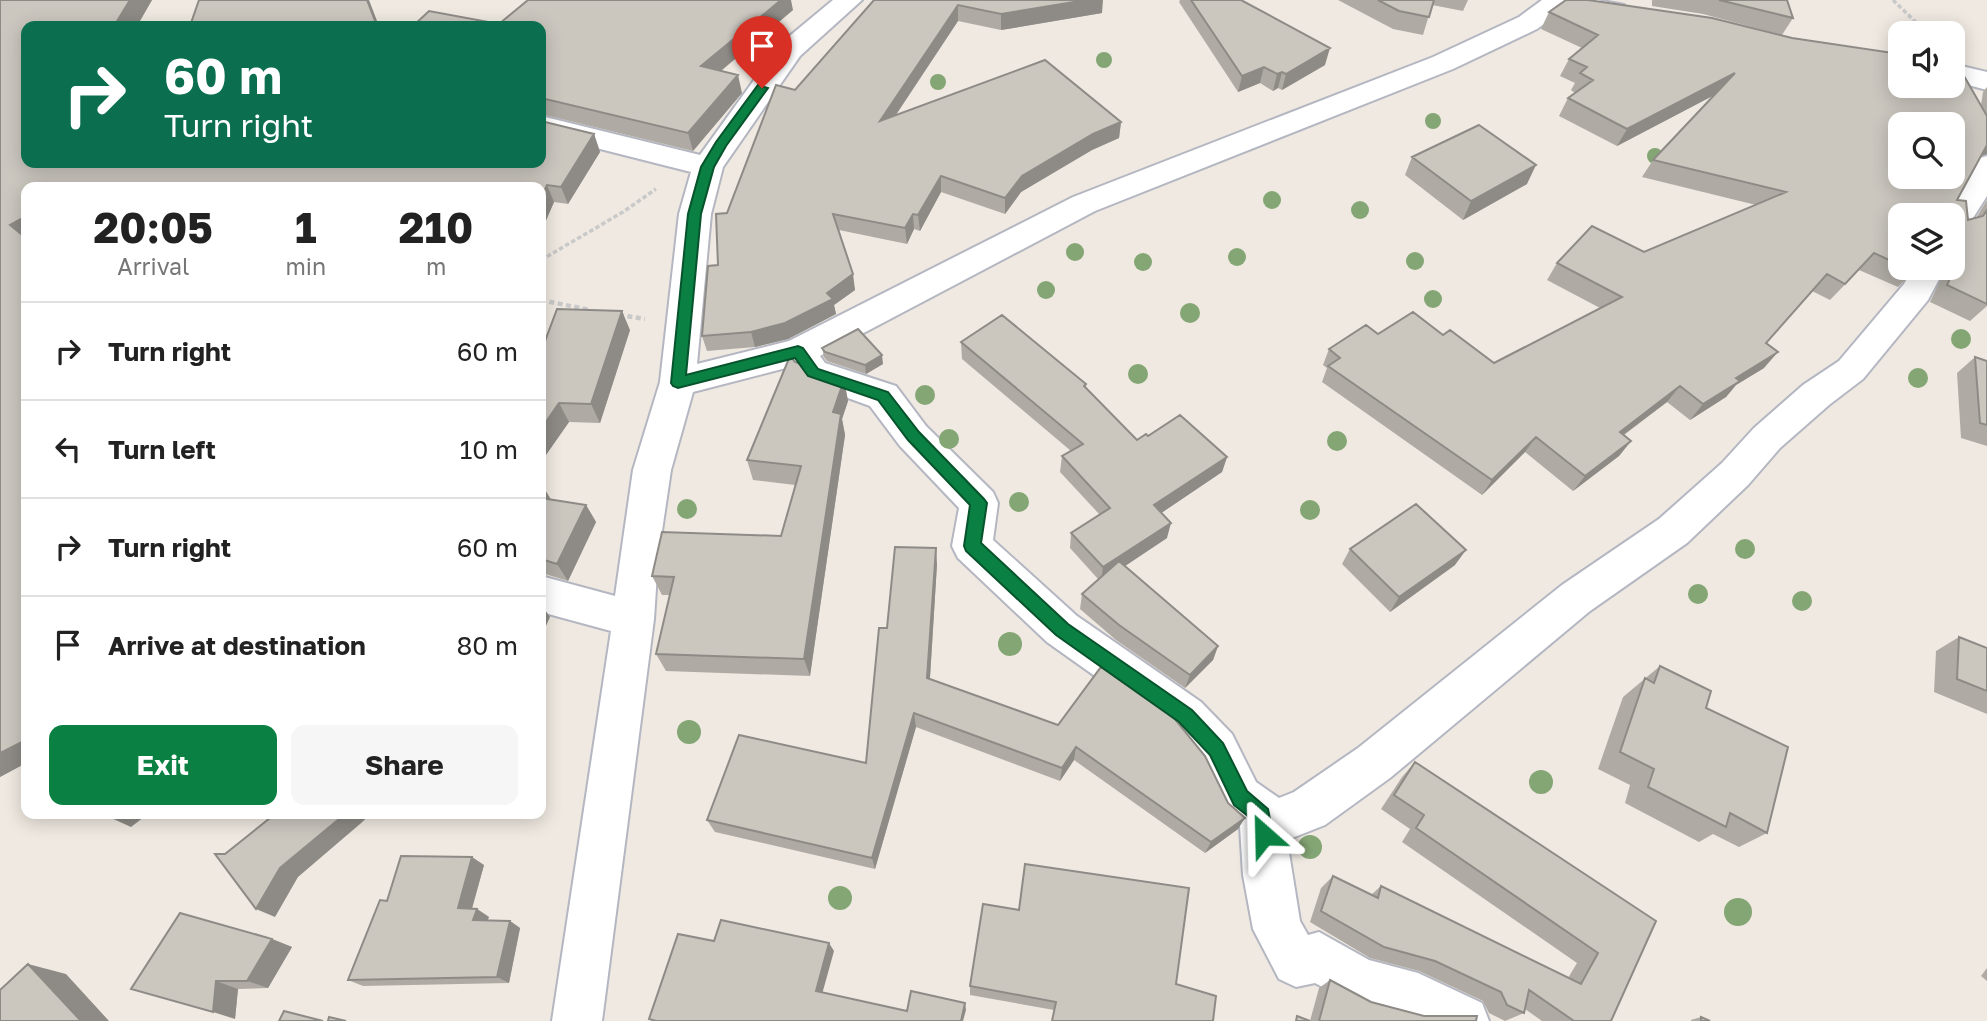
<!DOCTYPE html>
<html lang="en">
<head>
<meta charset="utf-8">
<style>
	body { margin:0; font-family:"Golos Text",sans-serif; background:#f6f6f6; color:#222; height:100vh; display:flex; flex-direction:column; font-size:26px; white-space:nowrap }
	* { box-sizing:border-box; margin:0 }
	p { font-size:23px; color:#767676 }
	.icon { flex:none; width:38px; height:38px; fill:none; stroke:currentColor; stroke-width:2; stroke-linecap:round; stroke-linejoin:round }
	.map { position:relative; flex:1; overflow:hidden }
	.sheet { position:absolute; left:21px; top:182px; width:525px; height:637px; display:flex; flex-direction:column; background:#fff; border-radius:14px; box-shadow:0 4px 18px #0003 }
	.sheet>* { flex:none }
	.guide { position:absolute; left:21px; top:21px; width:525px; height:147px; border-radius:14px; box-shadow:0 4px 18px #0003; background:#0b6e4f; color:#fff; overflow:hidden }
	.buttons { position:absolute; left:1888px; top:21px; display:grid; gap:14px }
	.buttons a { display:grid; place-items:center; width:77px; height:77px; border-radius:14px; background:#fff; box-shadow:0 4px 18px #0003; font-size:35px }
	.pin { position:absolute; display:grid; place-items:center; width:60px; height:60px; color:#fff; margin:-72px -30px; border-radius:50% 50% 50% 0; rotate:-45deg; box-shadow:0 0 7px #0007 }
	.pin .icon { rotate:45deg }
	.me { position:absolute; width:77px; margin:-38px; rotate:335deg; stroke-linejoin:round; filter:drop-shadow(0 0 5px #0008) }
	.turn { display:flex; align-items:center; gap:24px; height:147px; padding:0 28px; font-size:32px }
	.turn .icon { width:91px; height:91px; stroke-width:2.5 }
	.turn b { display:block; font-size:49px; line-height:60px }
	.eta { display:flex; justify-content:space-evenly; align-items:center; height:119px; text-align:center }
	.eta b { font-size:42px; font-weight:700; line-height:49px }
	.action { display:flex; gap:14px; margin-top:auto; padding:14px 28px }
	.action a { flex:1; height:80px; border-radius:14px; background:#0b8043; color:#fff; font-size:28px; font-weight:700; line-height:80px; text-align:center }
	.action a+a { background:#f6f6f6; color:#222 }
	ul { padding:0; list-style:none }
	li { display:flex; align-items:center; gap:21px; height:98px; padding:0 28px; border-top:2px solid #e0e0e0 }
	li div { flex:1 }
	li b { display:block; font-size:26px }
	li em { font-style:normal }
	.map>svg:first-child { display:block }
</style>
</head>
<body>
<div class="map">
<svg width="1987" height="1021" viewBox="0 0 1987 1021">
	<rect width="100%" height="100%" fill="#efe9e1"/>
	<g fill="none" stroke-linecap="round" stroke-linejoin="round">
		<defs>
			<path id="street" d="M833 0H862L800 56 723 167 711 214 697 364 789 341 1073 197 1433 57 1519 17 1542 0H1597L1624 5 1628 11 1624 17 1615 19 1563 10 1537 29 1453 69 1095 211 820 356 825 363 896 386 926 426 993 492 998 503 993 540 1077 616 1201 702 1232 734 1256 782 1279 798 1294 792 1358 748 1562 585 1659 519 1722 463 1754 428 1803 385 1839 361 1904 284 1913 268H1945L1928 300 1863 379 1829 405 1780 448 1748 485 1687 543 1590 611 1390 778 1325 825 1287 840 1300 921 1308 935 1319 932 1369 960 1418 973 1482 1003 1489 1021H1410L1359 1007 1315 983 1296 987 1279 979 1253 929 1243 875 1240 826 1224 814 1200 764 1171 730 1047 642 958 558 952 546 959 508 900 446 870 406 801 381 790 367 693 392 671 470 658 558 654 619 602 1021H552L611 631 541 612V576L615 596 633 470 660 382 679 214 691 172 541 134V116L700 155 780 44Z
				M1953 64 1987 72V90L1953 81Z
				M1987 156V196L1964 232 1953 235V215H1943L1969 176 1976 159Z"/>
		</defs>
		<!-- street casing -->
		<use href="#street" stroke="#b4b7c1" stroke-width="4"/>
		<!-- path-far1 -->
		<path stroke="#c9c9c9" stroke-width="3.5" stroke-dasharray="4.5 2.5" stroke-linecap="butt" d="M1893 0 1927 33
			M541 260 623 212 656 189"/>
		<!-- path -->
		<path stroke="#c9c9c9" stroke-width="4.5" stroke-dasharray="5 3.5" stroke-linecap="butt" d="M541 300 590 310
			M619 315 645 319"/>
		<!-- street -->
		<use href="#street" fill="#fff" fill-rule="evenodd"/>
	</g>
	<!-- trees -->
	<g fill="#84a574">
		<circle cx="1104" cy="60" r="8"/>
		<circle cx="938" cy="82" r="8"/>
		<circle cx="1433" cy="121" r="8"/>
		<circle cx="1655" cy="156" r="8"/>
		<circle cx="1272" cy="200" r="9"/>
		<circle cx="1360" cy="210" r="9"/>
		<circle cx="1075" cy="252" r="9"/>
		<circle cx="1237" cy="257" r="9"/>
		<circle cx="1415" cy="261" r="9"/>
		<circle cx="1143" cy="262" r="9"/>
		<circle cx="1046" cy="290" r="9"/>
		<circle cx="1433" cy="299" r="9"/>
		<circle cx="1190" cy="313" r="10"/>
		<circle cx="1961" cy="339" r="10"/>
		<circle cx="1138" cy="374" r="10"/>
		<circle cx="1918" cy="378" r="10"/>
		<circle cx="925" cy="395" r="10"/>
		<circle cx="949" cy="439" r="10"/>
		<circle cx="1337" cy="441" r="10"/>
		<circle cx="1019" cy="502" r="10"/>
		<circle cx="687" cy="509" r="10"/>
		<circle cx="1310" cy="510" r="10"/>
		<circle cx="1745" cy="549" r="10"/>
		<circle cx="1698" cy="594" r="10"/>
		<circle cx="1802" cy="601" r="10"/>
		<circle cx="1010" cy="644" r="12"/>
		<circle cx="689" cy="732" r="12"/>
		<circle cx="1541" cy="782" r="12"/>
		<circle cx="1310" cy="847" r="12"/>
		<circle cx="840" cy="898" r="12"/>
		<circle cx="1738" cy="912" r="14"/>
	</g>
	<!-- wall -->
	<path fill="#afaba4" d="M0 0H152L137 26 26 163H541L594 134 600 152 568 204 554 202 541 232V187H26V763L0 777Z
		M874 0 1102 13 1001 30 958 21 896 115 1121 122 1119 138 1092 150 1021 192 1005 214 941 192 920 231 914 229 907 244 839 230 855 290 834 305 836 314 788 339 755 347 707 351 702 336 718 265 727 213 795 90Z
		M1180 0H1241L1325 65 1282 90 1278 88 1273 91 1260 83 1238 92 1179 2Z
		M1338 0H1468L1463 11 1432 5 1423 35 1393 29Z
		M1652 0H1787L1793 18 1782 35 1703 14 1652 6Z
		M793 10 721 71 742 93 693 151 541 114V26L499 24Z
		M1549 12 1981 105 1983 92 1987 87V154L1981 156 1957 200 1968 220 1976 218 1987 200V306L1970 321 1930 302 1946 268H1953V215H1900V268H1916L1898 287 1859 270 1830 300 1812 291 1766 343 1764 368 1736 385 1726 397 1690 420 1667 402 1624 435 1631 441 1619 456 1573 491 1525 452 1482 495 1322 382 1327 368 1323 365 1329 349 1378 334 1443 335 1494 363 1600 308 1547 280 1557 263 1644 252 1756 205 1642 177 1653 160 1714 95 1617 146 1559 116 1568 98 1575 93 1571 90 1575 83 1560 76 1569 59 1582 48 1541 29Z
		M1412 157 1527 184 1463 220 1405 175Z
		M630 330 600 423 569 422 541 462V352Z
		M961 342 1086 384V389L1137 440 1148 436 1227 457 1222 472 1161 513 1167 538 1125 566 1218 646 1213 660 1185 688 1116 640 1080 609 1082 594 1098 579 1070 548 1071 533 1100 515 1060 472 1062 456 1071 451 962 359Z
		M822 348 883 364 866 374 827 361 824 357Z
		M1975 357 1987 361V446L1961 438 1957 373Z
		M795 362 844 380 848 401 842 419 845 435 810 676 666 671 656 654 670 595H662L652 576 781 536 795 485 753 480 747 460Z
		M541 488 550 499 586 505 596 522 568 581 542 573 541 574Z
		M1350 549 1455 565 1390 612 1342 564Z
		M937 564 930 679 1058 725 1238 829 1205 853 1074 760 1060 781 916 727 875 869 715 832 707 820 866 763 887 628Z
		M1959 637 1987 648V714L1934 692 1936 651Z
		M1660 666 1706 708 1767 833 1739 847 1713 834 1699 842 1625 803 1630 785 1598 769 1623 697Z
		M1415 762 1656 921 1611 1021H1542L1525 1009 1524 1013 1505 1021 1489 1013 1483 1001 1419 971 1370 958 1310 922 1321 888 1333 876 1371 895 1381 886 1568 978 1577 963 1402 842 1410 829 1381 809 1402 777Z
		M484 865 472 909H477L489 917 487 920 510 921 520 928 509 983 363 986 348 980 387 901Z
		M1189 888 1054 1010 970 995V986L1019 910Z
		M180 913 272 939 292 947 268 988 238 989 235 1019Z
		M1987 968V981L1981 976Z
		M1330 980 1371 1002 1424 1016 1476 1021H1310L1319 988Z
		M1701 1017 1710 1021H1691V1020Z"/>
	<!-- shaded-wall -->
	<path fill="#8e8b86" d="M130 0H152L137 26H114Z
		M367 0H369L379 26H377Z
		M781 0H791L793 10 705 84 701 66Z
		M1086 0H1103L1102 13 1001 30V14Z
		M958 5V21L881 137 880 121Z
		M1330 48 1325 65 1282 90 1286 74Z
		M1264 67 1260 83 1238 92 1242 76Z
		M1282 72 1278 88 1273 91 1277 74Z
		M1735 73 1724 90 1617 146 1627 129Z
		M738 75 742 93 693 151 688 133Z
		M1121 122 1119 138 1092 150 1021 192 1005 214V198L1022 176 1093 134Z
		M594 134 600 152 568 204 561 187Z
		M1987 143V154L1974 158Z
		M1536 165 1527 184 1463 220 1471 201Z
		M941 176V192L920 231 918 215Z
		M547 185 554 202 541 232V198Z
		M913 214 914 229 907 244 905 228Z
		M26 216V241L10 225Z
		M853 274 855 290 834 305 836 314 788 339 755 347 751 332 827 293Z
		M622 311 630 330 600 423 591 404Z
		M1778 352 1764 368 1736 385 1726 397 1690 420 1703 404 1736 378Z
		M882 355 883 364 866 374 865 365Z
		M844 380 848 401 842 419 845 435 810 676 804 659 833 412Z
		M1680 386 1667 402 1607 447 1620 432Z
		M559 403 569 422 541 462V429Z
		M1536 437 1525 452 1482 495 1492 480Z
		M1631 441 1619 456 1573 491 1585 476Z
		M1227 457 1222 472 1151 520 1154 505Z
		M544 488 555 506 541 504V492Z
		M586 505 596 522 568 581 557 564Z
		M1171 523 1167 538 1101 582 1103 567Z
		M936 548 937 564 929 692 927 678Z
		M1466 550 1455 565 1390 612 1399 597Z
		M541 604 550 617 541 637Z
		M1218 646 1213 660 1185 688 1190 675Z
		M914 713 916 727 875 869 872 858Z
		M26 740V763L0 777V753Z
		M1076 747 1074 760 1060 781 1062 768Z
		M113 814H148L131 827 109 817Z
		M345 814H371L360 824 298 877 275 917 256 909 280 868Z
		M1245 818 1238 829 1205 853 1211 842Z
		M472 857 484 865 470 915 458 908Z
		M477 909 489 917 485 927 473 920Z
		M510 921 520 928 509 983 497 977Z
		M272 939 292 947 268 988 247 981Z
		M829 943 834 951 821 998 816 991Z
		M28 964 66 974 109 1021H81Z
		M216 981 238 989 235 1019 213 1012Z
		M965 1003 966 1010 963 1021H961Z"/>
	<!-- building -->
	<path fill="#cbc7bf" stroke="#8e8b86" stroke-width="2" fill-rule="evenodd" d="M0 0H130L114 26H26V163H541V121L594 134 561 187 547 185 541 198V187H26V216L10 225 26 238V740L0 753Z
		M199 0H367L377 26H190Z
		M528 0H781L701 66 738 75 688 133 541 98V26H413L429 11 499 24Z
		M874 0H1086L1001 14 958 5 880 121 1045 60 1121 122 1093 134 1022 176 1005 198 941 176 918 215 913 214 905 228 833 214 853 274 827 293 833 299 785 323 751 332 702 336 708 266 718 265 716 214 727 213 776 85 795 90Z
		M1191 0H1241L1330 48 1286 74 1282 72 1277 74 1264 67 1242 76Z
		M1378 0H1434L1429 17 1399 11Z
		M1566 0H1588L1712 18 1792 38 1900 54V86H1953V62H1956L1987 116V145L1957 200 1966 201 1968 220 1983 216 1987 210V304L1947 285 1963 249H1953V215H1900V265L1874 253 1845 284 1827 274 1766 343 1778 352 1736 378 1740 381 1703 404 1680 386 1620 432 1631 441 1585 476 1536 437 1492 480 1328 366 1340 358 1329 349 1366 325 1378 334 1413 312 1443 335 1450 330 1494 363 1622 297 1557 263 1592 226 1644 252 1786 192 1653 160 1735 73 1627 129 1568 98 1593 80 1580 73 1587 67 1569 59 1598 35 1549 12ZM1900 124H1953V177H1900Z
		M1719 0H1787L1793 18Z
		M1479 125 1536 165 1471 201 1412 157Z
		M557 309 622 311 591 404 559 403 541 429V352Z
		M1002 315 1086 384 1084 386 1137 440 1146 434 1148 436 1180 415 1227 457 1154 505 1171 523 1103 567 1071 533 1110 508 1062 456 1083 444 961 342Z
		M858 329 882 355 865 365 825 352 822 348Z
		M790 356 795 362 844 380 833 412 841 414 804 659 656 654 674 577 652 576 662 532 781 536 801 466 747 460Z
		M1975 357 1987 361V425L1980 423Z
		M541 498 586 505 557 564 541 559Z
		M1416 504 1466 550 1399 597 1350 549Z
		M895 547 936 548 927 678 1058 725 1101 667 1174 718 1205 756 1228 803 1245 818 1211 842 1076 747 1062 768 914 713 872 858 707 820 739 735 866 763 879 628H887Z
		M1119 561 1218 646 1190 675 1119 625 1082 594Z
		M1959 637 1987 648V691L1957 679Z
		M1660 666 1711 691 1706 708 1788 747 1767 833 1730 813 1726 827 1648 787 1654 769 1620 752 1645 678 1654 683Z
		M1415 762 1656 921 1611 1021H1574L1529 990 1524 1013 1507 1005 1501 992 1435 961 1384 947 1321 911 1333 876 1378 898 1381 886 1581 984 1598 953 1416 828 1424 815 1394 795Z
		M275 814H345L280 868 256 909 215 854H225Z
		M401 856 472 857 458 908 477 909 473 920 510 921 497 977 348 980 380 900 387 901Z
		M1025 864 1189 888 1176 984 1216 996 1213 1021H1052L1056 1002 970 986 983 904 1019 910Z
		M180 913 272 939 247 981H216L213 1012 131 989Z
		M721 920 829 943 816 991 907 1011 911 991 965 1003 961 1021H656L649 1019 678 934 714 941Z
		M28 964 81 1021H0V990Z
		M1330 980 1371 1002 1424 1016H1477L1476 1021H1319Z
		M284 1011 323 1021H279Z
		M1297 1016 1310 1021H1296Z
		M329 1017 346 1021H328Z
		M1701 1017 1710 1021H1701Z"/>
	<!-- route -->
	<path fill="#0b8043" stroke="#07532c" stroke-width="2" d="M758 85 768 88 726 146 714 167 701 214 686 375 798 346 803 348 818 369 888 392 919 432 984 499 987 503 981 543 1068 624 1192 710 1223 743 1247 791 1268 809 1273 835 1270 842 1264 845 1257 842 1253 820 1234 805 1210 755 1179 722 1056 635 966 551 964 546 970 505 908 440 878 400 808 376 795 358 678 388 673 386 671 383 688 214 701 167 716 142Z"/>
</svg>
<div class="buttons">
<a><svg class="icon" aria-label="sound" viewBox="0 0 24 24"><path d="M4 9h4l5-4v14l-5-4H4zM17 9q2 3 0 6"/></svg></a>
<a><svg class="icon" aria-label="search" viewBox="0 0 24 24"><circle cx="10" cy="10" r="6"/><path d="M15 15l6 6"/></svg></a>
<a><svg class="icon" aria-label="layers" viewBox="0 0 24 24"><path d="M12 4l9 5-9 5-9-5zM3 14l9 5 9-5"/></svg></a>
</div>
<div class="pin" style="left:762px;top:88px;background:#d93025"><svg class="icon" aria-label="arrive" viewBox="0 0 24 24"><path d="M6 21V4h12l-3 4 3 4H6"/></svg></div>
<svg class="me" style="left:1264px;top:835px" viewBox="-20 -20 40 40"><path d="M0-17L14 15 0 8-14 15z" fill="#0b8043" stroke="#fff" stroke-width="4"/></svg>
<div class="guide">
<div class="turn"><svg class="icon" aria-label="right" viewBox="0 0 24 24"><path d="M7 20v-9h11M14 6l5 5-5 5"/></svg><div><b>60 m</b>Turn right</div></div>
</div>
<section class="sheet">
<div class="eta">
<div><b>20:05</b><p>Arrival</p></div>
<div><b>1</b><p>min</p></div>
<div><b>210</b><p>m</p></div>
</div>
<ul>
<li><svg class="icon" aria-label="right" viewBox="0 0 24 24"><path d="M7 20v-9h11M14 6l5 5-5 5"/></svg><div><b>Turn right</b></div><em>60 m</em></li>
<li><svg class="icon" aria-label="left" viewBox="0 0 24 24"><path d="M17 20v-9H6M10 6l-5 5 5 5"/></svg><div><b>Turn left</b></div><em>10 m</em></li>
<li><svg class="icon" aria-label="right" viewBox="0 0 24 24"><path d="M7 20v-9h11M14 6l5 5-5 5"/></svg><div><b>Turn right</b></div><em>60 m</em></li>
<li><svg class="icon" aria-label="arrive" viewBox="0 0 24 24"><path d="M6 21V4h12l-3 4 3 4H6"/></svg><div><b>Arrive at destination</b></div><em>80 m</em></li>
</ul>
<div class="action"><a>Exit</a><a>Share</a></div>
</section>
</div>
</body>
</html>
